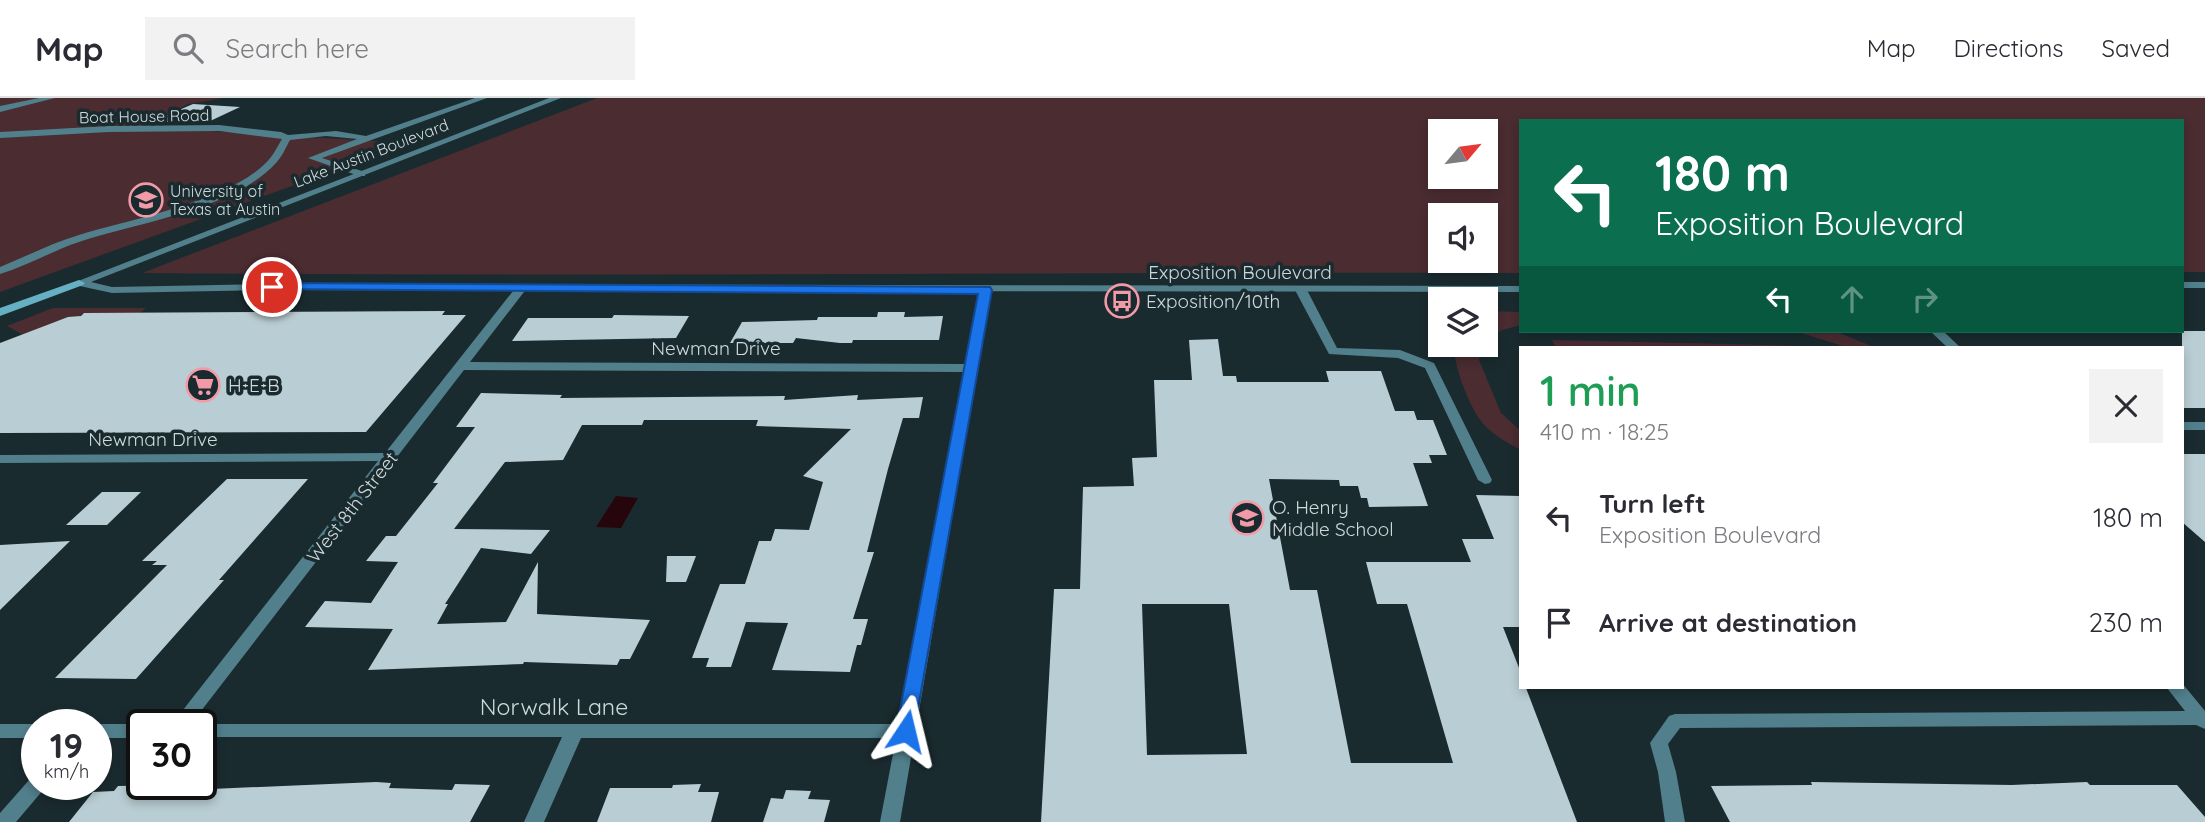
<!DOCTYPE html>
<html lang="en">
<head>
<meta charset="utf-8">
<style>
	body { margin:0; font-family:Quicksand,sans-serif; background:#f2f2f3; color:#2b2b33; height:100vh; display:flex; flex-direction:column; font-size:26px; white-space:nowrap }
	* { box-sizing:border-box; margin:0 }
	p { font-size:23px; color:#7c7c81 }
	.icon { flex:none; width:38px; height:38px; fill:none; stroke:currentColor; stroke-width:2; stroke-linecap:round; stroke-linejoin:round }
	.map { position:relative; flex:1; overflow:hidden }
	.details { position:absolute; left:1519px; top:248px; width:665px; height:343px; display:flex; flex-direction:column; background:#fff; border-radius:0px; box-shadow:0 4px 10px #0003 }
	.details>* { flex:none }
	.hud { position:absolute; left:1519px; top:21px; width:665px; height:214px; border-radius:0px; box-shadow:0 4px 10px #0003; background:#0b6e4f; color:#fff; overflow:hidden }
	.needle { width:46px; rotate:61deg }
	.buttons { position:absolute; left:1428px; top:21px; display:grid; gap:14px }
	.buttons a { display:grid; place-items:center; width:70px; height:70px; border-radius:0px; background:#fff; box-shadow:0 4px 10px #0003; font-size:35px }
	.speed { position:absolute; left:21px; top:611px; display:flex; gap:14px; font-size:35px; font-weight:700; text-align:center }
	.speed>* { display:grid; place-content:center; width:91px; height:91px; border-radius:50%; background:#fff; box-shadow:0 4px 10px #0003; line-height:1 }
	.speed small { font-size:18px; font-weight:400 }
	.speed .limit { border:4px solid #111; border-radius:10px; background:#fff; color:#111 }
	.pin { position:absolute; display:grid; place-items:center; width:60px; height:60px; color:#fff; margin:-30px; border:4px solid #fff; border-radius:50%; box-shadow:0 2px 7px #0007 }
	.me { position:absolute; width:77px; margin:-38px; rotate:10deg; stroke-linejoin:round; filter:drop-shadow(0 0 5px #0008) }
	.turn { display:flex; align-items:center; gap:24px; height:147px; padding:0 21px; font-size:32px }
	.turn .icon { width:91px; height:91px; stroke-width:2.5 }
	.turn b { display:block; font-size:49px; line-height:60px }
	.lanes { display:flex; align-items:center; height:66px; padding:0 21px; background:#0003; justify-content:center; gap:35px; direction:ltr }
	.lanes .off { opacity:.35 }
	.round { display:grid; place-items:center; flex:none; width:74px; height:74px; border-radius:0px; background:#f2f2f3 }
	.headline { display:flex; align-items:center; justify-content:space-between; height:119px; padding:0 21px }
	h1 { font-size:42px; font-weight:600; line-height:52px; color:#1e9e55 }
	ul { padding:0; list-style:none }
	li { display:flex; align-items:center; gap:21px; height:105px; padding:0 21px }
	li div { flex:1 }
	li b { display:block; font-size:26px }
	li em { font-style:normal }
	header { display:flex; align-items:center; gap:42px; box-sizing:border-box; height:98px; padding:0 35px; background:#fff; border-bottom:2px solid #e1e1e2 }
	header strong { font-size:33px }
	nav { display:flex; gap:38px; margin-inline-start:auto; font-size:24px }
	.search { width:490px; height:63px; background:#f2f2f3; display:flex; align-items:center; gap:18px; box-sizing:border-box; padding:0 24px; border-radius:0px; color:#7c7c81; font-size:26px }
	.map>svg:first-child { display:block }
</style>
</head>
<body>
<header>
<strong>Map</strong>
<div class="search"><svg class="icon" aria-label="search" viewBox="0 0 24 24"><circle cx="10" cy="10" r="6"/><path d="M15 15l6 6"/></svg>Search here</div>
<nav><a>Map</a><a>Directions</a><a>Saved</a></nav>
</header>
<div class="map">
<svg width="2205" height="724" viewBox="0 0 2205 724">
	<rect width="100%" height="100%" fill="#1a2b2f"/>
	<!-- green -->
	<path fill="#4a2c31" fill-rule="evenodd" d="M0 0H224L189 6 140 29 410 45 0 194Z
		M597 0H2205V174H2182V23H1521V175C1061 174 602 179 142 175ZM1440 33H1486V79H1440ZM1486 117V163H1440V117Z
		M53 210H146L140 215H84L72 225 27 239 7 228Z
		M1486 213 1521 214V227L1502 232 1486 241Z
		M1795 233H1835L1876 250H1849Z
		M1552 242 1807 248 1809 250H1556Z
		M1455 247H1481L1479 262 1501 315 1521 333V352C1506 344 1491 336 1481 323 1470 310 1451 262 1455 247Z"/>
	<!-- water -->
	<path fill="#27050d" d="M616 398 638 400 621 430 596 429Z"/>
	<!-- building -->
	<path fill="#b9ced4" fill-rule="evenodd" d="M193 6 240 9 208 24H151Z
		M445 213 442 217H466L366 334 0 335V245L68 219 81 218 84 215Z
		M878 214H905L904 219 943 218 939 242H853L852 245H840L796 240 793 245H730L742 224 817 222 818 219H877Z
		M614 217 689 218 676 240 512 243 528 220H612Z
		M2182 233H2205V310H2182Z
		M1218 241 1223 278H1236L1237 284H1329L1326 273H1381L1395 313H1414L1417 322H1433L1447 357H1429L1432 365H1413L1428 408 1369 409 1367 400H1361L1358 388H1340L1339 382 1269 381 1290 492H1317L1351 665H1453L1407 506H1377L1366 464H1471L1462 441H1494L1476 397 1521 398V529H1503L1521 575V590H1526L1577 724H1041L1054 491H1080L1083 389 1134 388 1132 360 1157 359 1154 282H1192L1189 242ZM1142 506H1229L1247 656 1147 657Z
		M481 295 562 297 560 300 785 298 784 302 858 297 857 302 923 299 919 320H903L888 371 867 454H874L853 521H868L861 547H857L850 574 772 572 788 525 746 524 731 569H706L709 560H692L720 486H745L759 443H771L775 431 809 432 823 384 803 378 851 331 756 328 758 322H644L642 327H582L563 362 505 364 454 431 550 432 531 456 481 450 445 506H448L437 526 506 524 538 464 537 516 650 522 630 561H620L617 567 524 564 523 566 368 572 393 531 305 529 325 503 371 505 398 464 366 463 386 438H396L438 385H433L475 329H456Z
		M2182 356H2205V444L2182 424Z
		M227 381H308L219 482H224L136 581 55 580 167 467H152L157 463H142Z
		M102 394H141L107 427H66Z
		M70 443 0 512V447Z
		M667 458H696L686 484H666Z
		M376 684 391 685 389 690 452 692 455 686 490 687 470 724H69L93 694 114 693 118 688 215 686 211 691Z
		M1811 684 2012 687 2087 684 2090 687H2177L2205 719V724H1730L1711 688 1812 687Z
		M701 686 698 694H719L711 724H597L610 690H672L673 687Z
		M786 692 811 693 808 701 830 702 824 724H763L771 700 783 701Z"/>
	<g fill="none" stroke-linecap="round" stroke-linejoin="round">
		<!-- service -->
		<path fill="#517f8b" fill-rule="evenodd" d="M39 0H55L0 14V8Z
			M475 0H487L322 60 365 74V78H359L308 60 357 41 326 38 290 42C286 49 282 59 276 65 233 112 138 124 79 144 52 153 27 168 0 176V169C27 158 52 145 79 137 130 121 238 102 271 59 275 54 278 47 282 41L219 33 109 34 0 40V34L109 28 219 27 281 34 288 37 336 33 366 38Z
			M1301 189 1307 192 1337 250 1400 252 1434 265 1492 382 1490 385 1485 386 1478 382 1425 270 1398 260 1329 256 1295 192Z"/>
		<!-- minor -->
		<path fill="#517f8b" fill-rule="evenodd" d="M521 187 527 190 470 264 965 266 979 192 985 189 989 190 991 192 900 724H880L896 640H581L544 724H524L562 639H201V626H196H898L964 274 464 272 191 626H172L378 363 0 365V357L385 355 517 188Z
			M1930 233H1943L1961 250H1948Z
			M2182 324H2205V332H2182Z
			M2182 585 2205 613V631L2196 627 1680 630 1668 646 1676 674 1685 724H1665L1658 674 1650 645 1669 618 1675 616 2185 613 2167 590H2182Z
			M0 626H39H37V640H0Z
			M94 626H142V640H96V626Z
			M37 678V686H47L44 691 16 724H0V715L30 681Z"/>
		<!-- tertiary -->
		<path fill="#517f8b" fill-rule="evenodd" d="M549 0H561L91 184 112 189 272 186 1521 188V194L272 192 112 195 75 187 73 185Z
			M2182 184H2205V190H2182Z"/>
		<!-- secondary -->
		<path fill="#65b0c3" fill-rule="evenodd" d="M79 182 85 185 83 187 0 218V210Z"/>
	</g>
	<!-- route -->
	<path fill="#1a73e8" stroke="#114b97" stroke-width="2" d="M272 185 990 189 992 192 913 639 906 641 899 639 896 633 978 196 267 191V186Z"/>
	<!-- icons -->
	<defs>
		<symbol id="university-ring" viewBox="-11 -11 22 22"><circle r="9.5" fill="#1a2b2f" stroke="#f39aa8" stroke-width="1.5"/><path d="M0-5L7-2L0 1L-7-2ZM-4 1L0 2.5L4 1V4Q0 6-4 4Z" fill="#f39aa8"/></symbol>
		<symbol id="bus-ring" viewBox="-11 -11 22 22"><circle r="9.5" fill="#1a2b2f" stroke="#f39aa8" stroke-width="1.5"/><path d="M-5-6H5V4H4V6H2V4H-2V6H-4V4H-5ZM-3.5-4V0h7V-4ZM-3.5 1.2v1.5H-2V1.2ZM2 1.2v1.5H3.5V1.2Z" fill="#f39aa8"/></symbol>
		<symbol id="supermarket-ring" viewBox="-11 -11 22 22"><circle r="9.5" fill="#1a2b2f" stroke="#f39aa8" stroke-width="1.5"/><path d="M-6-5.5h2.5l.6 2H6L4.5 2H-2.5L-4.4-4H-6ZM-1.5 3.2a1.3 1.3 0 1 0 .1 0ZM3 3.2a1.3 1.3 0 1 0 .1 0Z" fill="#f39aa8"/></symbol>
		<symbol id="school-ring" viewBox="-11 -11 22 22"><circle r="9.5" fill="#1a2b2f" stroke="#f39aa8" stroke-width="1.5"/><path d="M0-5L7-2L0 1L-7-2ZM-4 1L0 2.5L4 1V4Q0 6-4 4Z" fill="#f39aa8"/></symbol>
	</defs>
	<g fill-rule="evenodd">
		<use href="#university-ring" x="127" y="83" width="38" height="38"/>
		<use href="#bus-ring" x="1103" y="184" width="38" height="38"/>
		<use href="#supermarket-ring" x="184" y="268" width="38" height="38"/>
		<use href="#school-ring" x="1228" y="401" width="38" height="38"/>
	</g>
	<g text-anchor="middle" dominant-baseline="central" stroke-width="7" stroke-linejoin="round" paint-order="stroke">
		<!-- far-street labels -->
		<g font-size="16" fill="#ced9dc" stroke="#1a2b2f">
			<text transform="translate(144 18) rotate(-1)">Boat House Road</text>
			<text transform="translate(371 55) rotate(-21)">Lake Austin Boulevard</text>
		</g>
		<!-- far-poi labels -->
		<g font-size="16" fill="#ced9dc" stroke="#1a2b2f" text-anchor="start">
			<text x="170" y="93">University of<tspan x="170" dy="18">Texas at Austin</tspan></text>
		</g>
		<!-- street labels -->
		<g font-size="19" fill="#ced9dc" stroke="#1a2b2f">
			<text x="1240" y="174">Exposition Boulevard</text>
			<text x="716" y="250">Newman Drive</text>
			<text x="153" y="341">Newman Drive</text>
			<text transform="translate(352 409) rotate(-52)">West 8th Street</text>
		</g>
		<!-- poi labels -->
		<g font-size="19" fill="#ced9dc" stroke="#1a2b2f" text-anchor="start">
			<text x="1146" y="203">Exposition/10th</text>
			<text x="228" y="287">H-E-B</text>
			<text x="1272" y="409">O. Henry<tspan x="1272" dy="22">Middle School</tspan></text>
		</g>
		<!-- near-street labels -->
		<g font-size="23" fill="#ced9dc" stroke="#1a2b2f">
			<text x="554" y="608">Norwalk Lane</text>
		</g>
	</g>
</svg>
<div class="buttons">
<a><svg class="needle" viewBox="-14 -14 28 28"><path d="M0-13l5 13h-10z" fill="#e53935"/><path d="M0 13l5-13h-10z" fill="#7c7c81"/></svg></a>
<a><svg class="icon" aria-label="sound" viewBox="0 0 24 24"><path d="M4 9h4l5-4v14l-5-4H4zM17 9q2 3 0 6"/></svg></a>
<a><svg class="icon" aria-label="layers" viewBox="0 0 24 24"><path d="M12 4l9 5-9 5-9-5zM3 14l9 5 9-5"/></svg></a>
</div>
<div class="speed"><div>19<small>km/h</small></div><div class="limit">30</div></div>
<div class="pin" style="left:272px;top:189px;background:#d93025"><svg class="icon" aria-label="arrive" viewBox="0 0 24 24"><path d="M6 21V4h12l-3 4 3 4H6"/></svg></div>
<svg class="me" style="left:906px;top:633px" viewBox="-20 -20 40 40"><path d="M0-17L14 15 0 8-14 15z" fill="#1a73e8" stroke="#fff" stroke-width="4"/></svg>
<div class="hud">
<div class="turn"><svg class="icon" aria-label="left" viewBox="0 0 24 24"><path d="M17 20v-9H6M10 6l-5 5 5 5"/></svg><div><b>180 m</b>Exposition Boulevard</div></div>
<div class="lanes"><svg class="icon" aria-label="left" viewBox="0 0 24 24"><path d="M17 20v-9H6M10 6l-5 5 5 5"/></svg><svg class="icon off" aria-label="ahead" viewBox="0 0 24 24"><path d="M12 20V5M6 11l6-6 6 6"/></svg><svg class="icon off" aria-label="right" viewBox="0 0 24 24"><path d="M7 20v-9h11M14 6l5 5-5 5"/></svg></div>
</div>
<section class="details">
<div class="headline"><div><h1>1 min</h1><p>410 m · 18:25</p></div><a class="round"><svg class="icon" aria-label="close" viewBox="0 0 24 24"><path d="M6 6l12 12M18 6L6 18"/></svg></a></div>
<ul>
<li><svg class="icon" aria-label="left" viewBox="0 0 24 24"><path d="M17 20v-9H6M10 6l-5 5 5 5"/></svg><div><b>Turn left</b><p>Exposition Boulevard</p></div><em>180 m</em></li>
<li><svg class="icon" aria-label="arrive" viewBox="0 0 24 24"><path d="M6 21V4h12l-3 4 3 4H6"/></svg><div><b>Arrive at destination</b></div><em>230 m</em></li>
</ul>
</section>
</div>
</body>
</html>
